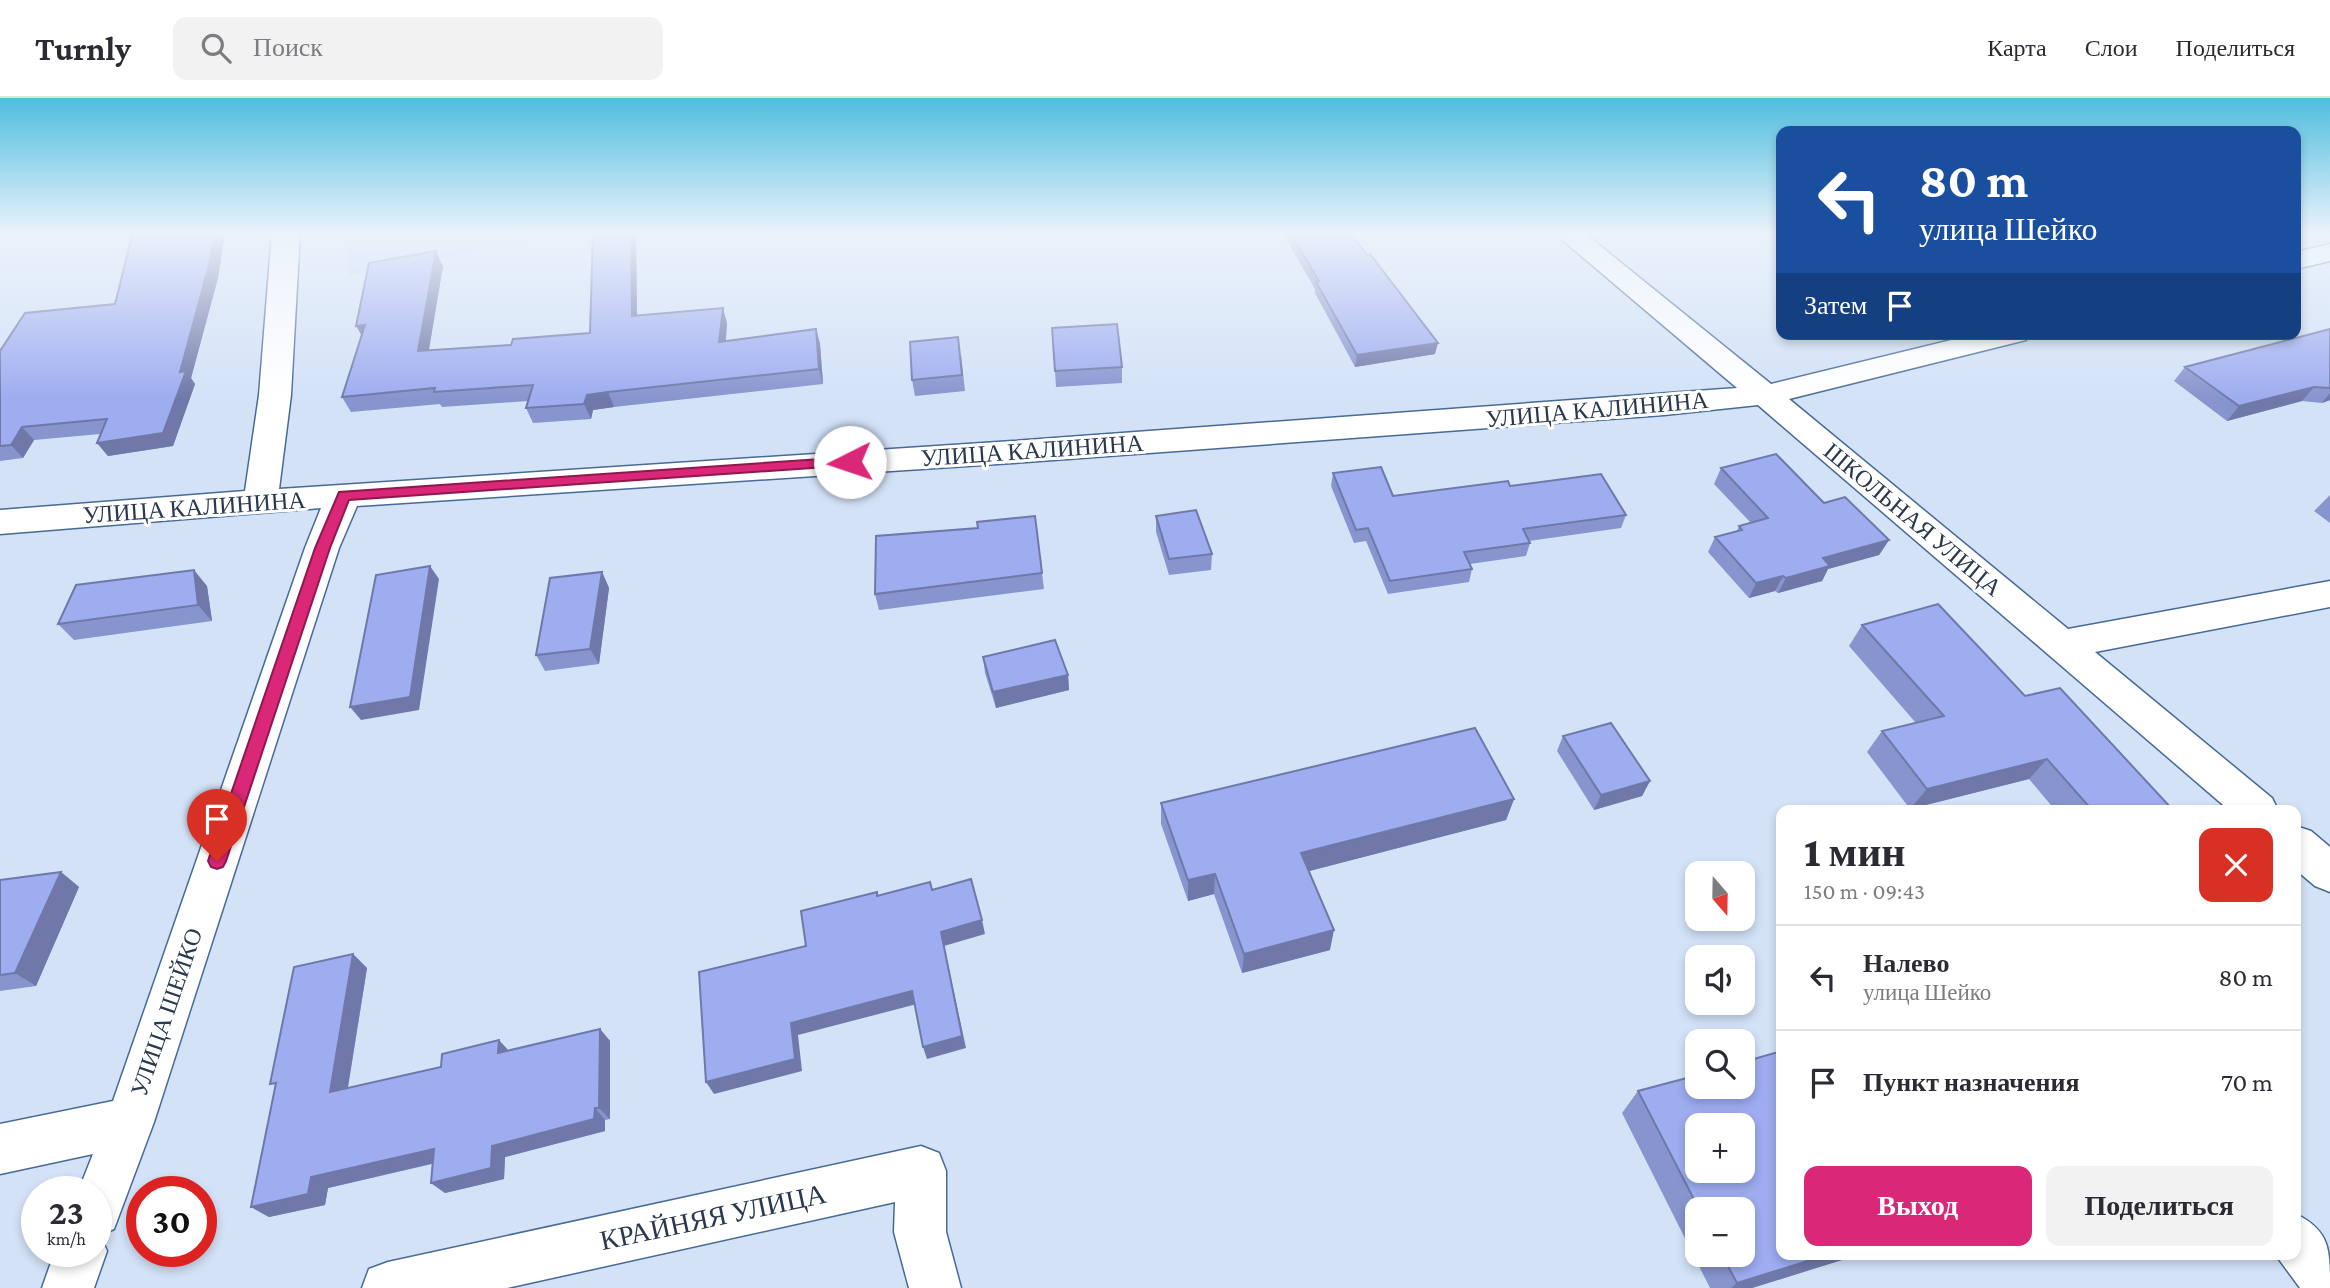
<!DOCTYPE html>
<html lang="ru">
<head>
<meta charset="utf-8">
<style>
	body { margin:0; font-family:"Crimson Pro",serif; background:#f2f2f3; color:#2b2b33; height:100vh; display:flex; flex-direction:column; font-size:26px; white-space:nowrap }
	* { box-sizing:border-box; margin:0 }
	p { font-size:23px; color:#7c7c81 }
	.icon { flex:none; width:38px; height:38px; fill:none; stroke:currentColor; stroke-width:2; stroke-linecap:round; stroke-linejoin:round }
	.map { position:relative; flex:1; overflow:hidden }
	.details { position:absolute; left:1776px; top:707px; width:525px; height:455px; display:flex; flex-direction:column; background:#fff; border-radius:14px; box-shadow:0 4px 10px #0003 }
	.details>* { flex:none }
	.banner { position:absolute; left:1776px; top:28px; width:525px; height:214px; border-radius:14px; box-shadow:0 4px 10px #0003; background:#1a4fa0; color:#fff; overflow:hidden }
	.needle { width:46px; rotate:160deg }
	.fabs { position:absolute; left:1685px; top:763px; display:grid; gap:14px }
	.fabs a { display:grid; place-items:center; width:70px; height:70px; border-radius:14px; background:#fff; box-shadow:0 4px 10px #0003; font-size:35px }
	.speed { position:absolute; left:21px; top:1078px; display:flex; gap:14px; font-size:35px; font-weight:700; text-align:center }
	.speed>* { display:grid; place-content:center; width:91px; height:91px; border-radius:50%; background:#fff; box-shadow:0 4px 10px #0003; line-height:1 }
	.speed small { font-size:18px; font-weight:400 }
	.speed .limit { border:10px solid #d22; background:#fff; color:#111 }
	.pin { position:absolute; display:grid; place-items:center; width:60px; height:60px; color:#fff; margin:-72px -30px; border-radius:50% 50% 50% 0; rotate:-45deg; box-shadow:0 0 7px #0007 }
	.pin .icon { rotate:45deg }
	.me { position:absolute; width:77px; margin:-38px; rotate:266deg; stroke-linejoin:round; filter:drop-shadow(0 0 5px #0008) }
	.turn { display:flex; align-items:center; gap:24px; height:147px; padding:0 28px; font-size:32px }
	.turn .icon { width:91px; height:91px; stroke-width:2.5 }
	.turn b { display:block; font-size:49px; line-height:60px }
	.then { display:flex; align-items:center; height:66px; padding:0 28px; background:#0003; gap:14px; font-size:26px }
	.round { display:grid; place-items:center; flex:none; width:74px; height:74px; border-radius:14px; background:#f2f2f3 }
	.overview { display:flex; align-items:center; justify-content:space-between; height:119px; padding:0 28px }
	h1 { font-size:42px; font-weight:800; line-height:52px }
	.action { display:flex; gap:14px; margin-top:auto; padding:14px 28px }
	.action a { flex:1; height:80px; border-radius:14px; background:#db2777; color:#fff; font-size:28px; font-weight:800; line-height:80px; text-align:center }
	.action a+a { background:#f2f2f3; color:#2b2b33 }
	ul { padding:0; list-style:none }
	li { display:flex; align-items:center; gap:21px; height:105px; padding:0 28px; border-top:2px solid #e1e1e2 }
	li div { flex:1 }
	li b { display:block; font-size:26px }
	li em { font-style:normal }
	header { display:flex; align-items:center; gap:42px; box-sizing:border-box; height:98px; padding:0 35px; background:#fff; border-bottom:2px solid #e1e1e2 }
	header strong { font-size:33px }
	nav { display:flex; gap:38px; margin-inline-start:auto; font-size:24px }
	.search { width:490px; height:63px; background:#f2f2f3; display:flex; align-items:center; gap:18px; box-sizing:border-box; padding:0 24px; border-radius:14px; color:#7c7c81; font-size:26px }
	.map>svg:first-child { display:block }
</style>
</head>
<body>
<header>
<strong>Turnly</strong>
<div class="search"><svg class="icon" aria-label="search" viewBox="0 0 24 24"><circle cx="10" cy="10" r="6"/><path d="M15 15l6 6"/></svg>Поиск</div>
<nav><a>Карта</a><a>Слои</a><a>Поделиться</a></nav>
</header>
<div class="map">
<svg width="2330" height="1190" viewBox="0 0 2330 1190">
	<rect width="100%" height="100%" fill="#d3e2f7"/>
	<!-- built -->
	<path fill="#c1dbfd" d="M349 134H575L348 178Z"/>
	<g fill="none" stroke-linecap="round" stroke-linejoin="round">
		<defs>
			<path id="minor" d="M272 134H300L291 297 279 391 1013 343 1737 290 1553 134H1583L1771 286 1976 236H2030L2026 242 1789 301 2068 531 2330 483V509L2095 554 2272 700 2278 712H2229L1758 307 1664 317 1013 365 357 408 339 450 154 1024 114 1131 100 1137 107 1153 94 1190H42L55 1153H96V1094H78L93 1056 0 1076V1026L113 1003 305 450 321 410 0 436V412L245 393 259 297Z
				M2330 146V163L2296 171V154Z
				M2296 728 2311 733 2330 749V794L2315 788 2296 772Z
				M921 1048 939 1055 946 1073V1134L961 1190H909L894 1134 895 1104 507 1190H362L369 1171 388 1164Z
				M2296 1116C2330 1133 2330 1151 2330 1190H2300L2278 1160 2276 1157H2296Z"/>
		</defs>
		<!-- minor casing -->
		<use href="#minor" stroke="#476a97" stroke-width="3"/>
		<!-- minor -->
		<use href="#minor" fill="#fff" fill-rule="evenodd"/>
	</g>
	<!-- wall -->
	<path fill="#8894ce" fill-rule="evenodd" d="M133 134H225L218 180 191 280 195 286 173 348 108 358 97 345 100 336 34 342 23 360 0 363V253L115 206Z
		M593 134H635L636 140 637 218 727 225 726 243 816 231 820 246 823 286 614 309 593 312 591 321 533 325 526 310 528 303 442 309 440 306 351 314 342 299 443 168 429 252 511 247 590 235Z
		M1282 134H1350L1435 256 1355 269 1315 195V191Z
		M2330 231V302L2322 305 2302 303 2227 323 2174 283 2185 269Z
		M961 256 965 293 915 298 912 282Z
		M1122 269V285L1056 289 1055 273Z
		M1721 370 1824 405 1889 442 1879 457 1828 471 1822 483 1778 495 1775 493 1749 500 1708 454 1715 439 1737 433 1739 428 1751 425 1714 386Z
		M1333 375 1393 398 1510 388 1626 417 1621 430 1529 443 1530 445 1526 458 1470 466 1472 471 1469 484 1388 496 1366 443 1354 445 1331 388Z
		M2330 397V425L2314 413Z
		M1035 418 1044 491 879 512 875 496 978 430Z
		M1156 418 1212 456 1211 472 1169 477 1156 434Z
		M602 474 609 490 599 566 545 573 536 557Z
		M207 488 212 523 74 542 58 526Z
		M1862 527 2025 598 2173 712H2055L2029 681 1910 711 1867 654 1882 633 1916 625 1849 548Z
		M983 559 1068 577 1069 592 996 610 985 575Z
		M1563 638 1650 683 1642 698 1594 712 1557 653Z
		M1514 701 1506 722 1309 773 1330 852 1242 875 1214 796 1188 803 1161 726V705Z
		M61 774 79 789 36 888 0 893V782Z
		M353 856 367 870 348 990 441 969 600 931 610 943V1021L605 1022V1033L505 1059 504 1081 445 1095 431 1085 432 1066 328 1090 325 1107 269 1119 251 1109Z
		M1782 953V1157H1858L1752 1190H1710L1622 1015 1638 993 1698 977V989H1743V964ZM1698 1027H1743V1073H1698ZM1698 1111H1743V1157H1698Z"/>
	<!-- shaded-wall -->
	<path fill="#6f78a8" d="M215 134H225L218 180 191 280 195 286 173 348 108 358 97 345 180 274Z
		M631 134H635L636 140 637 233 632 218Z
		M436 153 443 168 426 268 418 253Z
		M723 210 727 225 724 259 719 244Z
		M365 227V243L356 228Z
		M816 231 820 246 823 286 819 271Z
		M1438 245 1435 256 1355 269 1357 257Z
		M2314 289 2302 303 2227 323 2239 308Z
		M608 294 614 309 593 312 591 321 584 306 587 297Z
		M2330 295V302L2322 305Z
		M22 329 34 342 23 360 11 347Z
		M1889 442 1879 457 1828 471 1822 483 1778 495 1786 480 1823 460Z
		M430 468 439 481 419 612 361 622 350 609Z
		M194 472 207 488 212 523 198 507Z
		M602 474 609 490 599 566 590 551Z
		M1783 478 1775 493 1749 500 1756 485Z
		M1068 577 1069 592 996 610 993 594Z
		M2047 661 2029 681 1910 711 1927 691Z
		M1650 683 1642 698 1594 712 1601 697Z
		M1514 701 1506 722 1298 776 1301 755Z
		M61 774 79 789 36 888 15 875Z
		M1215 776 1214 796 1188 803V782Z
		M982 822 985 836 944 848 966 950 927 961 923 949 941 834Z
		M1334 832 1330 852 1242 875 1244 856Z
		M353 856 367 870 345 1006 330 994Z
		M912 893 917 906 798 937 802 973 714 996 706 984 791 925Z
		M600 931 610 943V1021L599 1010Z
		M499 942 511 955H498Z
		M595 1010 605 1022V1033L505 1059 504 1081 445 1095 431 1085 492 1048Z
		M434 1051 447 1062 328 1090 325 1107 269 1119 251 1109 311 1079Z
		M1827 1157H1858L1752 1190H1731L1737 1185Z"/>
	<!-- building -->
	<path fill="#9eacf0" stroke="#6f78a8" stroke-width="2" fill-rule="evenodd" d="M133 134H215L209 167 180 274 186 273 163 335 97 345 107 321 22 329 11 347 0 348V253L25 215 115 206Z
		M593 134H631L632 218 723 210 719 244 816 231 819 271 608 294 587 297 584 306 526 310 533 287 434 294 435 290 342 299 365 227 356 228 369 165 436 153 418 253 511 247 513 241 590 235Z
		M1290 134H1350L1367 157 1370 156 1438 245 1357 257 1316 184 1319 183Z
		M1117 226 1122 269 1055 273 1052 230Z
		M2330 231V290L2314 289 2239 308 2185 269Z
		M958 239 962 277 912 282 910 244Z
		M1776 356 1824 405 1845 399 1889 442 1823 460 1830 468 1786 480 1783 478 1756 485 1715 439 1742 432 1739 428 1768 420 1721 370Z
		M1381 369 1393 398 1508 383 1510 388 1601 376 1626 417 1523 431 1530 445 1464 454 1472 471 1390 483 1368 430 1356 432 1333 375Z
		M1196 412 1212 456 1169 461 1156 418Z
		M1035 418 1042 475 875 496 876 438 978 430 977 424Z
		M430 468 410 599 350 609 376 477Z
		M194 472 198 507 58 526 76 487Z
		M602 474 590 551 536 557 550 480Z
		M1938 506 2025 598 2060 590 2173 712H2092L2047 661 1927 691 1882 633 1944 618 1862 527Z
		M1055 542 1068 577 993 594 983 559Z
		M1611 625 1650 683 1601 697 1563 638Z
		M1475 630 1514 701 1301 755 1334 832 1244 856 1215 776 1188 782 1161 705Z
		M61 774 15 875 0 877V782Z
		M971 781 982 822 941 834 962 938 923 949 912 893 791 925 795 961 706 984 699 874 806 848 801 813 877 794V798L930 784 932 792Z
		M353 856 330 994 441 969 442 956 499 942 498 955 600 931 599 1010H595L594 1021 492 1048 491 1070 431 1085 434 1051 311 1079 308 1096 251 1109 276 985 270 986 294 869Z
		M1782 953V1157H1827L1737 1185 1722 1157H1743V1111H1699L1638 993 1698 977V989H1743V964ZM1698 1027H1743V1073H1698Z"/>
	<!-- sky -->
	<linearGradient id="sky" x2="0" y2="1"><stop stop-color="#4fbede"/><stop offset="0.45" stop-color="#ebf2fb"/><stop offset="1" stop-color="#ebf2fb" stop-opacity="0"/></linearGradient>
	<rect width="2330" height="301" fill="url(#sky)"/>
	<!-- route -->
	<path fill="#db2777" stroke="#8e194d" stroke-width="2" d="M850 359 857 364 855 367 349 402 330 450 226 763 223 769 217 771 211 769 208 763 315 450 339 394Z"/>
	<g text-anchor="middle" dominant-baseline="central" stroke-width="6" stroke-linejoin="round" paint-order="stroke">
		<!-- street labels -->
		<g font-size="24" fill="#2a394d" stroke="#fff">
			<text transform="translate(1597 311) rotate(-5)">УЛИЦА КАЛИНИНА</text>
			<text transform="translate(1032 352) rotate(-4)">УЛИЦА КАЛИНИНА</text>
			<text transform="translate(194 409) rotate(-4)">УЛИЦА КАЛИНИНА</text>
			<text transform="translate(1913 421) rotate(40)">ШКОЛЬНАЯ УЛИЦА</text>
			<text transform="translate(166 914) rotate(-71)">УЛИЦА ШЕЙКО</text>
		</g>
		<!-- near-street labels -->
		<g font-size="28" fill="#2a394d" stroke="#fff">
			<text transform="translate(713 1119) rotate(-12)">КРАЙНЯЯ УЛИЦА</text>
		</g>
	</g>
</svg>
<div class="fabs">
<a><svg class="needle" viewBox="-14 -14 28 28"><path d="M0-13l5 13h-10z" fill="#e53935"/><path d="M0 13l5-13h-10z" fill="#7c7c81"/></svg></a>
<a><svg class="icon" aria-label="sound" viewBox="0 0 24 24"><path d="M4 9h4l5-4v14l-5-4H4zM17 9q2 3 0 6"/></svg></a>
<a><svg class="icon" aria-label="search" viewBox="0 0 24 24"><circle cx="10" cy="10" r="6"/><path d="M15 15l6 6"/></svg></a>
<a>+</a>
<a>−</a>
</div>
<div class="speed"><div>23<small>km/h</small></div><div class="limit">30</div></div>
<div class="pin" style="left:217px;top:763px;background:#d93025"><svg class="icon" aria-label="arrive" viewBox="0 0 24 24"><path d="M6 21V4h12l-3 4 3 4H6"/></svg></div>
<svg class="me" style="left:850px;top:364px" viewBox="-20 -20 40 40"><circle r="19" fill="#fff"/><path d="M0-13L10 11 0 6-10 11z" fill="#db2777"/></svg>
<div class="banner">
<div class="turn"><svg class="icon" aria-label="left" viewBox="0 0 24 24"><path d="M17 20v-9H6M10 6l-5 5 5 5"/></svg><div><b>80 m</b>улица Шейко</div></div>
<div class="then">Затем<svg class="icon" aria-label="arrive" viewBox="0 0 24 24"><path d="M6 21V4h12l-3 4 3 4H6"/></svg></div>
</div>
<section class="details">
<div class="overview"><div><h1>1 мин</h1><p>150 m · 09:43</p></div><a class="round" style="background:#d93025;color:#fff"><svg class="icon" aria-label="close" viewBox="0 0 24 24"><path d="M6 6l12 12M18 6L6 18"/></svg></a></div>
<ul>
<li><svg class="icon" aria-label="left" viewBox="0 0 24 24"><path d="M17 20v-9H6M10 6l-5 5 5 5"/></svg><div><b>Налево</b><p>улица Шейко</p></div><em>80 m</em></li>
<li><svg class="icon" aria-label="arrive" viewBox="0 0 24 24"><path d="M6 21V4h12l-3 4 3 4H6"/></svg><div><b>Пункт назначения</b></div><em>70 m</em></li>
</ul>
<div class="action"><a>Выход</a><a>Поделиться</a></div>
</section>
</div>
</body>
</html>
